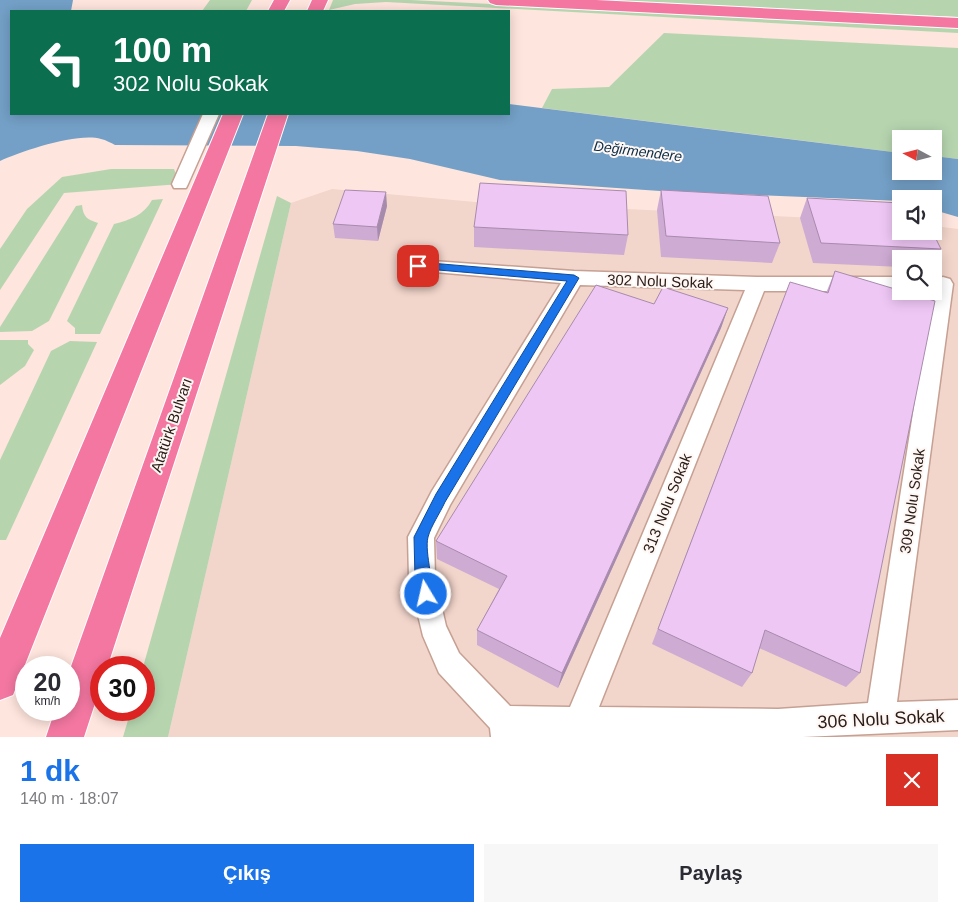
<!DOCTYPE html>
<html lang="tr">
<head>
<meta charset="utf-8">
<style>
	body { margin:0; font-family:Arial,sans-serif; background:#f7f7f7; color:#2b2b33; height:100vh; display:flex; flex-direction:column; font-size:19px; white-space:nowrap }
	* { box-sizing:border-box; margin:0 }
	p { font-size:16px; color:#7c7c81 }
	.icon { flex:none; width:28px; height:28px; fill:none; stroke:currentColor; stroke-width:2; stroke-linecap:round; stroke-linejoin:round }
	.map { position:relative; height:737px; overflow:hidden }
	.sheet { display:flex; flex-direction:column; background:#fff; flex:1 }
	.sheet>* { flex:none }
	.top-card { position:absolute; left:10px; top:10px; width:500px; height:105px; border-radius:0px; box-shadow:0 2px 12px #0003; background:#0b6e4f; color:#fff; overflow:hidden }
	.needle { width:32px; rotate:277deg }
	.fabs { position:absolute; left:892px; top:130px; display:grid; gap:10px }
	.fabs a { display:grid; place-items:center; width:50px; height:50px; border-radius:0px; background:#fff; box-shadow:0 2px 12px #0003; font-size:25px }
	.speed { position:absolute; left:15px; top:656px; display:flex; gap:10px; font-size:25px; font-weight:700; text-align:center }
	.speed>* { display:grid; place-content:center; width:65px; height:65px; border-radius:50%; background:#fff; box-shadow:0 2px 12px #0003; line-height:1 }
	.speed small { font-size:12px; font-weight:400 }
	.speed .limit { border:8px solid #d22; background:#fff; color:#111 }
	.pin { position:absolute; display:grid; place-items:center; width:42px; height:42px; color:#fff; margin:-21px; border-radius:10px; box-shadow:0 2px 8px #0006 }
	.me { position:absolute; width:55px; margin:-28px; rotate:351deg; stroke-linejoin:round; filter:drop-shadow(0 0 4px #0008) }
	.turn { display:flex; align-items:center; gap:18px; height:105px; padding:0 20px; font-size:22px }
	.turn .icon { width:65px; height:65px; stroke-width:2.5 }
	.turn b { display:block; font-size:35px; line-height:42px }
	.round { display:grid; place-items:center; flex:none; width:52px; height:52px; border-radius:0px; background:#f7f7f7 }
	.overview { display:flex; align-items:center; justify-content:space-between; height:85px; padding:0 20px }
	h1 { font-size:30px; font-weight:700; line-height:38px; color:#1a73e8 }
	.button { display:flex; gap:10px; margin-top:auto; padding:10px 20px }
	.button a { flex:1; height:58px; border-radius:0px; background:#1a73e8; color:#fff; font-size:20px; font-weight:700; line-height:58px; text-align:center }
	.button a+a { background:#f7f7f7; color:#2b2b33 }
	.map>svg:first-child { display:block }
</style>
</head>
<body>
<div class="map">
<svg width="958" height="737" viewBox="0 0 958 737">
	<rect width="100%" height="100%" fill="#fee5dd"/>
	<!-- built -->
	<path fill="#f2d5cb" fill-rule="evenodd" d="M332 189 475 202 901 222V231H934V226L958 229V737H168L291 203ZM901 259H934V291H901Z"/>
	<!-- green -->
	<path fill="#b6d5af" d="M210 0H252L246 11H202Z
		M333 0H411L958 28V33L386 2 355 4 329 10Z
		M594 0H958V17Z
		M664 33 958 48V159L934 156V139H901V153L542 108 552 89 609 87Z
		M111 169H174L180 184 64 193 0 290V249L27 209 62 177Z
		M277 196 291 203 168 737H123L131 710H144L143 667Z
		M163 199 100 334H75V328L67 321 114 224C130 220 144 215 152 200Z
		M82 205C83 217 88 220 98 223L49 321 32 331 0 332V327L76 206Z
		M0 340H28V344L34 350 25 366 0 385Z
		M70 341 97 342 6 540H0V460L51 351Z"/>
	<!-- water -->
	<path fill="#74a0c7" d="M0 0H73L71 11H11V114H509V104L901 153V171H934V156L958 159V217L934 210V199H901V201L660 191 500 180 410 159 357 151 296 146 115 145C111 143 106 140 101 139 78 132 22 151 0 161Z"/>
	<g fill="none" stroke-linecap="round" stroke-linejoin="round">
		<defs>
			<path id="street" d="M203 114H219L188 184 186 188H174L172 184Z
				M418 260 574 271 757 277H901V291H764L599 707 778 709 868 703 932 291 936 279 943 277 950 279 953 284 897 702 958 700V730L803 737H491L490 728 439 673 423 636 409 578 408 537 432 491 561 283 411 270 409 266 411 262ZM580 285 745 290 570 707 510 706 459 653 446 626 435 578 434 538 450 505Z"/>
			<path id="highway" d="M274 0H290L284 11H268Z
				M312 0H328L323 11H307Z
				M488 0H596L958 18V28L496 5 490 3Z
				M223 114H243L13 695 0 700V638Z
				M268 114H288L107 668H101V685L84 737H46L55 710H69V672Z"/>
		</defs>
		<!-- street casing -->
		<use href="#street" stroke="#c6a092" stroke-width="3"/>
		<!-- highway casing -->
		<use href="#highway" stroke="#fff" stroke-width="2"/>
		<!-- street -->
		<use href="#street" fill="#fff" fill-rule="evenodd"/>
		<!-- highway -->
		<use href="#highway" fill="#f377a1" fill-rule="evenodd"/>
	</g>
	<!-- wall -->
	<path fill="#ceabd3" d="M661 190 780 243 772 263 661 257 657 210Z
		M807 198 941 249 934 260V259H901V267L813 263 800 218Z
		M387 206 378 241 335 238 333 224Z
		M474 227 628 235 624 255 474 247Z
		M835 271 860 673 846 687 759 648 752 673 742 687 652 644 782 302 826 293Z
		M654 304 728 308 721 328 558 688 477 645V630L499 589 437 559 436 541Z"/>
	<!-- shaded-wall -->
	<path fill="#a78bac" d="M386 192 387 206 378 241 377 227Z
		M728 308 721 328 558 688 562 673Z"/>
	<!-- building -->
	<path fill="#efc7f5" stroke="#a78bac" d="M480 183 626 191 628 235 474 227Z
		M345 190 386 192 377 227 333 224Z
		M661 190 768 196 780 243 666 236Z
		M807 198 901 203V231H932L941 249 821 243Z
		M835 271 935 301 860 673 765 630 752 673 658 629 790 282 828 293Z
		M596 285 654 304 663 287 728 308 562 673 477 630 507 576 436 541Z"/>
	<!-- route -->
	<path fill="#1a73e8" stroke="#114b97" d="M418 262 574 275 579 278 445 502C440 513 431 526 428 537 424 553 436 588 431 599L426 601 420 599 415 578 414 537 436 494 567 281 415 268V263Z"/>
	<g text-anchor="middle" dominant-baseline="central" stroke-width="4" stroke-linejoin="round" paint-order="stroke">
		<!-- far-water labels -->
		<g font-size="14" font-style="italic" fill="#082b46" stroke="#fff7f4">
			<text transform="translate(638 151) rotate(7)">Değirmendere</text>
		</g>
		<!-- street labels -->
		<g font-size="15" fill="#2a1c17" stroke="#fff7f4">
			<text transform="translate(660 281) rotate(2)">302 Nolu Sokak</text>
			<text transform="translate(171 425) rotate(-71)">Atatürk Bulvarı</text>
			<text transform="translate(912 501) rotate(-82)">309 Nolu Sokak</text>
			<text transform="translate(667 503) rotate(-68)">313 Nolu Sokak</text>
		</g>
		<!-- near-street labels -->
		<g font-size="18" fill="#2a1c17" stroke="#fff7f4">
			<text transform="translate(881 719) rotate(-3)">306 Nolu Sokak</text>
		</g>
	</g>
</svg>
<div class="fabs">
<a><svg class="needle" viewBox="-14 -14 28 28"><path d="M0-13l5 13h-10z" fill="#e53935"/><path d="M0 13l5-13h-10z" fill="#7c7c81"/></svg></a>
<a><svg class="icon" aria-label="sound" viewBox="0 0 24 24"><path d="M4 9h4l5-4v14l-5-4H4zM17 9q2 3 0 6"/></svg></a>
<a><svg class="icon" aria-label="search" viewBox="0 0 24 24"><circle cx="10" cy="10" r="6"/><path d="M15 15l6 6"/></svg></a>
</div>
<div class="speed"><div>20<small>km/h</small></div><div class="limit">30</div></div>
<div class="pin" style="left:418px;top:266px;background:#d93025"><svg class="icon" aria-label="arrive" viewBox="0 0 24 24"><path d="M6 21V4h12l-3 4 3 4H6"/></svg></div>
<svg class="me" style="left:426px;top:594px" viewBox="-20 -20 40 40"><circle r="17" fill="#1a73e8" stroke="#fff" stroke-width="3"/><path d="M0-11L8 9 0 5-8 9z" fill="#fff"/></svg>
<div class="top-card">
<div class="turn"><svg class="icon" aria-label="left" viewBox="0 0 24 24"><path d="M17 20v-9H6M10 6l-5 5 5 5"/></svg><div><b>100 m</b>302 Nolu Sokak</div></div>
</div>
</div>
<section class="sheet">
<div class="overview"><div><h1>1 dk</h1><p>140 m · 18:07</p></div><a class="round" style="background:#d93025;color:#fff"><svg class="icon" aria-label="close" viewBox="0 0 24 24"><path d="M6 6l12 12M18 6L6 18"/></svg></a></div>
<div class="button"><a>Çıkış</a><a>Paylaş</a></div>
</section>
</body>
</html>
